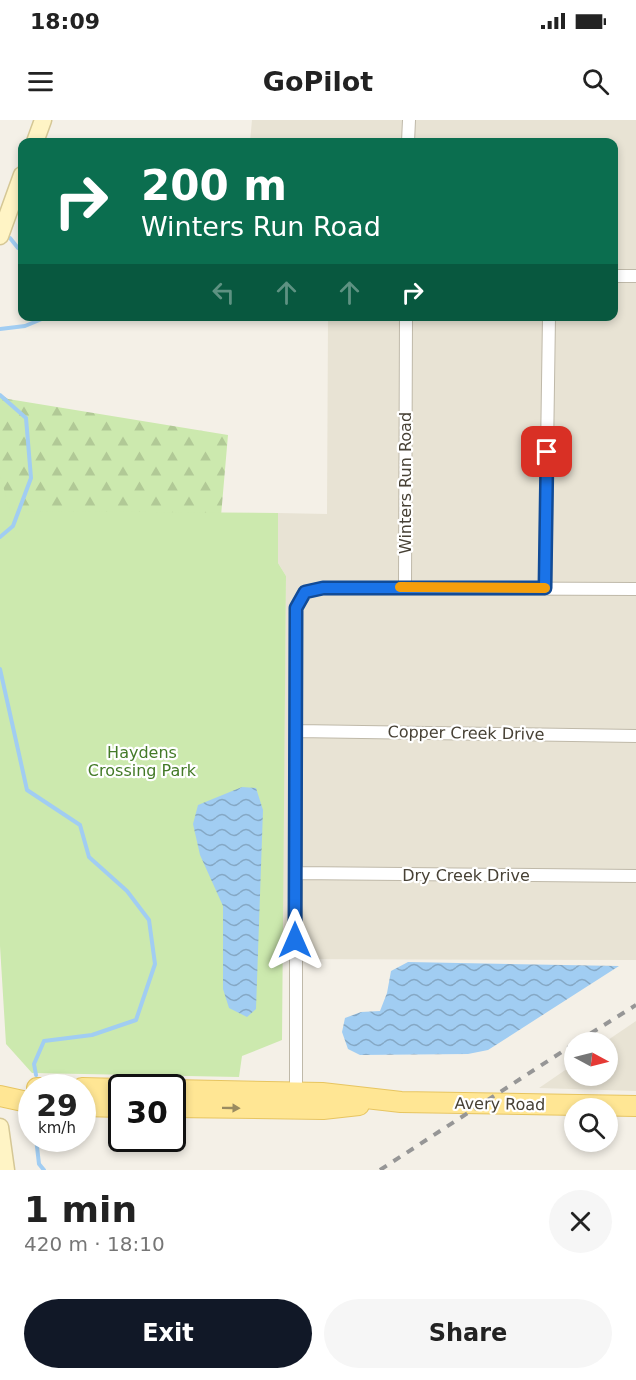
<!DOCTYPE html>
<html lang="en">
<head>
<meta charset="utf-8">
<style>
	body { margin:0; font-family:"DejaVu Sans",sans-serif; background:#f6f6f6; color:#222; height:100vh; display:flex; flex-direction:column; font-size:22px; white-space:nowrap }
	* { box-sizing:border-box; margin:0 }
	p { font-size:20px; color:#767676 }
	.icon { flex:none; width:33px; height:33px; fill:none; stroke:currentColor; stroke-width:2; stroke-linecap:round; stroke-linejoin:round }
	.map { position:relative; height:1050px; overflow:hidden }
	.sheet { display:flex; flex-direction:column; background:#fff; flex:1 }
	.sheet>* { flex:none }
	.banner { position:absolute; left:18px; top:18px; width:600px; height:183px; border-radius:12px; box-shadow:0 3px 9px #0003; background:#0b6e4f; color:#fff; overflow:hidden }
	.needle { width:39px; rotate:97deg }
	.fabs { position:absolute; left:564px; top:912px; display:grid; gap:12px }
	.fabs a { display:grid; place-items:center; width:54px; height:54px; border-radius:50%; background:#fff; box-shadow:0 3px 9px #0003; font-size:30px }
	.speed { position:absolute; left:18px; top:954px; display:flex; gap:12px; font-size:30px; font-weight:700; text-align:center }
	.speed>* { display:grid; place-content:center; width:78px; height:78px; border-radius:50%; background:#fff; box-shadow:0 3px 9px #0003; line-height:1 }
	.speed small { font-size:15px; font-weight:400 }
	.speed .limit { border:3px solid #111; border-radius:9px; background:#fff; color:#111 }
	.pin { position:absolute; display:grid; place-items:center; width:51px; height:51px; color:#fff; margin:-26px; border-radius:12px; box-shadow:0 3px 9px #0006 }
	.me { position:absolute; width:66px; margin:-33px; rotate:0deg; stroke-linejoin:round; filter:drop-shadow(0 0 4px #0008) }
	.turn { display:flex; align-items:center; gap:21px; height:126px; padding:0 24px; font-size:27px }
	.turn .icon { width:78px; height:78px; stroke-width:2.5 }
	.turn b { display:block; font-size:42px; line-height:51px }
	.lanes { display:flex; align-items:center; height:57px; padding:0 24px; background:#0003; justify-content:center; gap:30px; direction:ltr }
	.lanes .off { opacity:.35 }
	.round { display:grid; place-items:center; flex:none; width:63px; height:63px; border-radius:32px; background:#f6f6f6 }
	.head { display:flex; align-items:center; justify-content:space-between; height:102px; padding:0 24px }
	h1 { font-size:36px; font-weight:600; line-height:45px }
	.action { display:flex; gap:12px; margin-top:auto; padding:12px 24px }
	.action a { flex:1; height:69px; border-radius:36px; background:#111827; color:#fff; font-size:24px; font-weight:600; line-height:69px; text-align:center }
	.action a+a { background:#f6f6f6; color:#222 }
	.status { display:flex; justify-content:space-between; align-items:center; height:42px; padding:0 30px; background:#fff; direction:ltr }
	.status svg { height:16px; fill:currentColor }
	header { display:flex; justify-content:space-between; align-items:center; height:78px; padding:0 24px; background:#fff; font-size:27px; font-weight:600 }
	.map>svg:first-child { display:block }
</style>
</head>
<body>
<div class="status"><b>18:09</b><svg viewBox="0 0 49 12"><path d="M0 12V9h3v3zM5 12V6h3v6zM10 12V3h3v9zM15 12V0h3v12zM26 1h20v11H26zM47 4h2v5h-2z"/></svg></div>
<header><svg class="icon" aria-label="menu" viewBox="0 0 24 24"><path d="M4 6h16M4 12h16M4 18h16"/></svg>GoPilot<svg class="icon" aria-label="search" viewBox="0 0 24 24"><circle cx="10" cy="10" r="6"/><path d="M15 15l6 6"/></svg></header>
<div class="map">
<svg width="636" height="1050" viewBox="0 0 636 1050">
	<defs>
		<pattern id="forest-firs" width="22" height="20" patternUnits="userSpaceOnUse" patternTransform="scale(1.5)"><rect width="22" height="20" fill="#cce9ae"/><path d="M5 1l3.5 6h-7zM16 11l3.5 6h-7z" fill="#b1c996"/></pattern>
		<pattern id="water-waves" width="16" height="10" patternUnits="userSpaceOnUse" patternTransform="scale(1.5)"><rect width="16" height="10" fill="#a1cdf2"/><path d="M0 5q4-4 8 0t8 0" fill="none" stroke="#85a8c5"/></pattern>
	</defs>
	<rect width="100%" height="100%" fill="#f4f0e7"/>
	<!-- residential -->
	<path fill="#e8e3d4" d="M252 0H636V840L282 839 286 456 278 443V393L327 394 328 197 614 196V22H250Z
		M636 901V971L539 968 574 944V956H608V922H605Z"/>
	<!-- forest -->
	<path fill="url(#forest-firs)" d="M0 274 8 279 228 315 221 396 0 651Z"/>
	<!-- park -->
	<path fill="#cce9ae" d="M0 355 10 391 278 393V443L286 456 282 920 242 936 239 957 32 953 6 924 0 826Z"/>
	<!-- water -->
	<path fill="url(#water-waves)" d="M242 667 256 668 263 690 256 889 247 897 229 888 223 869V786L200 735 193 704 198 685Z
		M408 842 619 846 488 930 468 934 360 935 348 929 342 912 345 898 361 892 380 891 387 873 391 851Z"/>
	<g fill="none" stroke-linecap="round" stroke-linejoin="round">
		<!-- stream -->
		<path stroke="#a1cdf2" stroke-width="4" d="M10 118 18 128 22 130
			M0 209 25 206 49 196
			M0 275 26 298 31 358 13 406 0 417
			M0 549 27 670 80 705 89 737 127 771 149 800 155 844 136 900 92 915 44 921 34 944 36 955
			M36 1018 39 1044 44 1050"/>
		<defs>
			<path id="street" d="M408 22 409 0
				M614 156H636
				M405 467 406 196
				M545 468 549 196
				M297 611 636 616
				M295 753 636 756
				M296 972V488L305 472 323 468 636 469"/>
			<path id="secondary" d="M35 22 43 0
				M0 116 22 55
				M0 1007 6 1050"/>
			<path id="primary" d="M37 968H60
				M82 968 122 969
				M172 970 322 973 401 982 636 986
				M0 976 32 983
				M82 986 122 987
				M172 987 323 989 359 985"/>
		</defs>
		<!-- street casing -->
		<use href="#street" stroke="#bfb9a9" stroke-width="14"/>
		<!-- secondary casing -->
		<use href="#secondary" stroke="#d5c795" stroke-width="19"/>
		<!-- primary casing -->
		<use href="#primary" stroke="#e7c561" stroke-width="22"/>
		<!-- street -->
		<use href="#street" stroke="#fff" stroke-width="12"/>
		<!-- secondary -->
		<use href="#secondary" stroke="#fff4c5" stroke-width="16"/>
		<!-- primary -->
		<use href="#primary" stroke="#ffe694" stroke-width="20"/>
		<!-- rail -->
		<path stroke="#969696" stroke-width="4" stroke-dasharray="8 8" stroke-linecap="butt" d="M577 922 636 885
			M380 1050 574 924"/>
	</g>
	<!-- one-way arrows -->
	<defs><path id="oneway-solid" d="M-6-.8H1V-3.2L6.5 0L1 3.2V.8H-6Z" transform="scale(1.5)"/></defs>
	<use fill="#9a8b60" href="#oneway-solid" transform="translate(231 988) rotate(1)"/>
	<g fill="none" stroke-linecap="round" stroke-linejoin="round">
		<defs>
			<path id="route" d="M295 820 296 488 305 472 323 468H545L547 332"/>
		</defs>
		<!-- route casing -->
		<use href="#route" stroke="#114b97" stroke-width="15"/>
		<!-- route -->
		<use href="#route" stroke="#1a73e8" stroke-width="10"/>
		<!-- slow -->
		<path stroke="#f59e0b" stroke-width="10" d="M400 467 545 468"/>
	</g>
	<g text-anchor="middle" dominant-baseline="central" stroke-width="4.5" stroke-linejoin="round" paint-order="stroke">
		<!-- street labels -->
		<g font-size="16" fill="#474135" stroke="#fff">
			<text transform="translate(405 363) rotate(-90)">Winters Run Road</text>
			<text transform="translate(466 613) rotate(1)">Copper Creek Drive</text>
			<text x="466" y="755">Dry Creek Drive</text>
			<text transform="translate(500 984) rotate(1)">Avery Road</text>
		</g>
		<!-- park labels -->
		<g font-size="16" fill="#437a27" stroke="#fff">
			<text x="142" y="632">Haydens<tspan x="142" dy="18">Crossing Park</tspan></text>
		</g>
	</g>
</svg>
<div class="fabs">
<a><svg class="needle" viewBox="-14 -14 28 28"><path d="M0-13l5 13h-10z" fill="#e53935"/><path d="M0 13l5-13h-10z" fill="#767676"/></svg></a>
<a><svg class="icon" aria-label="search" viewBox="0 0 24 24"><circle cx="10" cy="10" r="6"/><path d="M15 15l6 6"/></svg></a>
</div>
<div class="speed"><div>29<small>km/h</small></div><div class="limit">30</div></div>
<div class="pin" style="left:547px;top:332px;background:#d93025"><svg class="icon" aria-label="arrive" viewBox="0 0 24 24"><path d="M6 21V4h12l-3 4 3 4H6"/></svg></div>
<svg class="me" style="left:295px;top:820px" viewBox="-20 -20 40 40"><path d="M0-17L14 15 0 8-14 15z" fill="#1a73e8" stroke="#fff" stroke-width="4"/></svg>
<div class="banner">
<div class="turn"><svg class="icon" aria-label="right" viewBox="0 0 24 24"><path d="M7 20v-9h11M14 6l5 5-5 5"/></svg><div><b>200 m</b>Winters Run Road</div></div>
<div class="lanes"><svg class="icon off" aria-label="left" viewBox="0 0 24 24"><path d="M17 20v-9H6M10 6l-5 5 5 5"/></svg><svg class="icon off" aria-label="ahead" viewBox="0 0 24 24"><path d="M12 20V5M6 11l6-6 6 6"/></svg><svg class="icon off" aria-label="ahead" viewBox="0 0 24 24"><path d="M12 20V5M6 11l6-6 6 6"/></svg><svg class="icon" aria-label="right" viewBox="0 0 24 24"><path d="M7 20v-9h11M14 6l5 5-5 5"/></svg></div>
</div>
</div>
<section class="sheet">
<div class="head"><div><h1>1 min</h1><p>420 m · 18:10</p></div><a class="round"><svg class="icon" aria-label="close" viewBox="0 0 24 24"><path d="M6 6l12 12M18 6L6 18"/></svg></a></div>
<div class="action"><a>Exit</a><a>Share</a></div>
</section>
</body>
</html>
